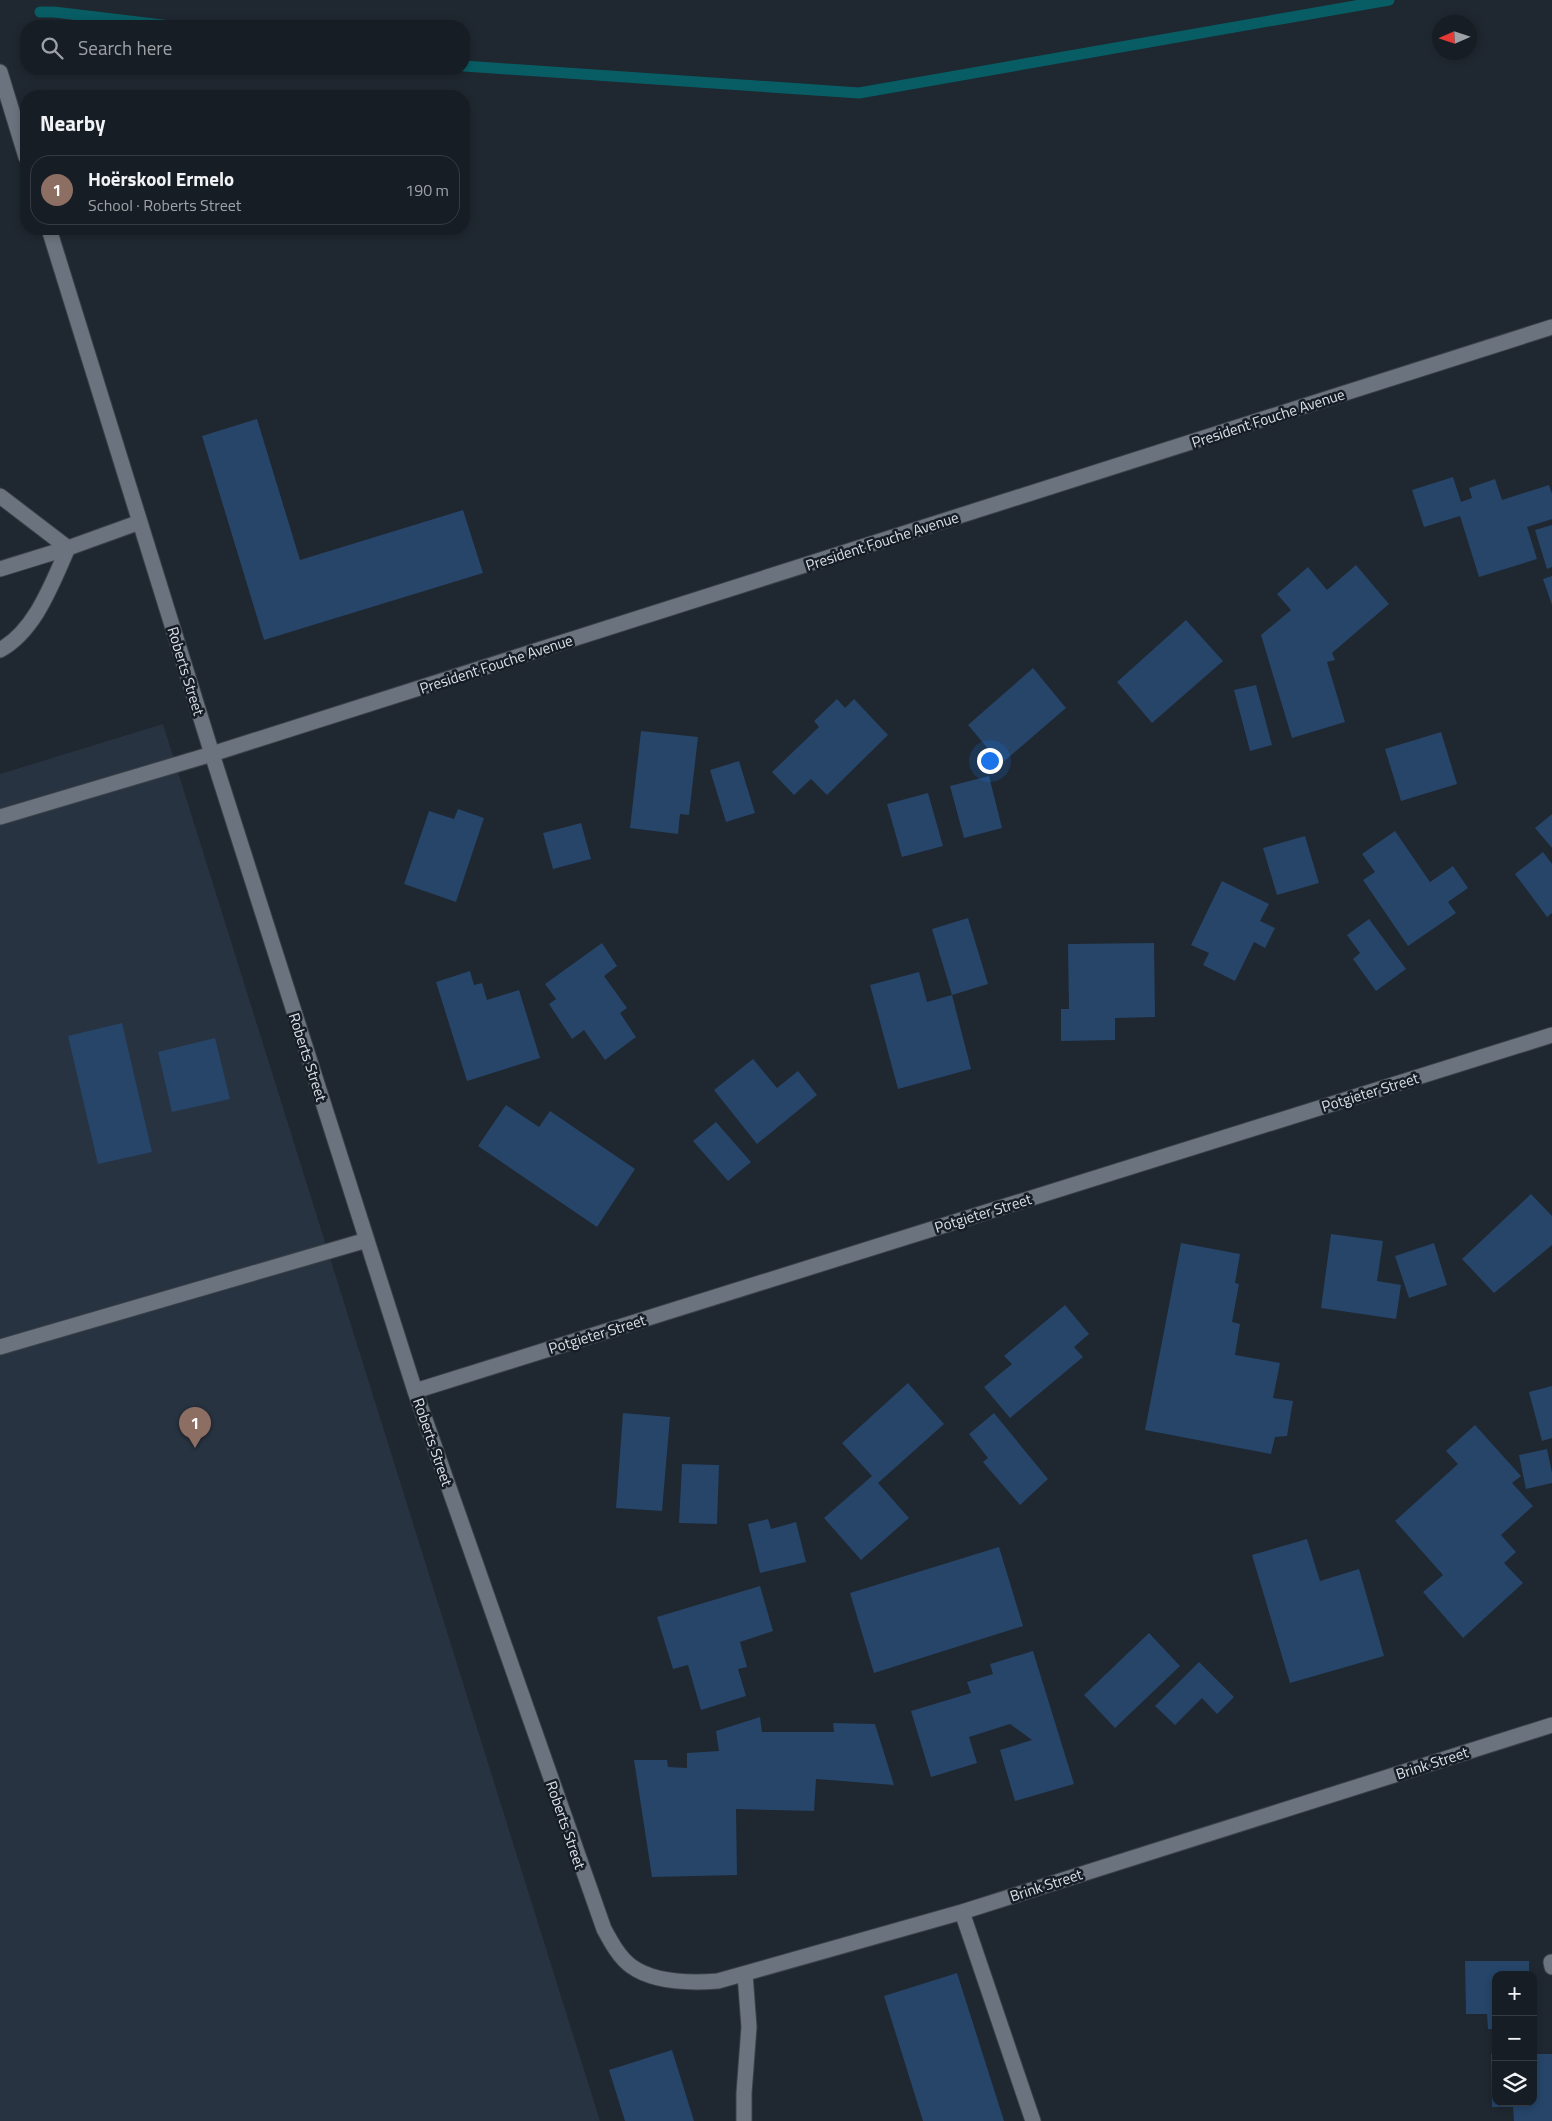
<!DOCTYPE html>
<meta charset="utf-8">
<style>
body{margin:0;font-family:"Titillium Web",sans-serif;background:#20262c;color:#f1f3f6}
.controls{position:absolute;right:15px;bottom:15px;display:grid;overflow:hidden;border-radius:10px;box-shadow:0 2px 8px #0003}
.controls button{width:45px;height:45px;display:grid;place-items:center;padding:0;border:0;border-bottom:1px solid #363b41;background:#171d24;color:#f1f3f6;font:25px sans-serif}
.compass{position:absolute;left:1432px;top:15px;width:45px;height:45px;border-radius:50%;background:#171d24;box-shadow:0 2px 8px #0003;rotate:267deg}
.you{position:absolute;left:989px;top:760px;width:18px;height:18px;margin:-12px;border:4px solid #fff;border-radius:50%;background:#1a73e8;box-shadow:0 0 0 8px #1a73e833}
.badge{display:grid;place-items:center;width:32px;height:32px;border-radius:50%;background:#0f766e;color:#fff;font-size:16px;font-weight:700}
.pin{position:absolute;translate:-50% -41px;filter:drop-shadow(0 1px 2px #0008)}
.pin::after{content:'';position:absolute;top:26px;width:18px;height:15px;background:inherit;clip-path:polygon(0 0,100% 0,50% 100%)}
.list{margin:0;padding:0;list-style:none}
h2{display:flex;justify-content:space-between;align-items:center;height:65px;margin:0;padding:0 20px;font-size:21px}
h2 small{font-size:16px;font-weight:400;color:#9ea2a6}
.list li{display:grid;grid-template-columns:32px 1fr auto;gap:15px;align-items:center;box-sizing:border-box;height:70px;margin:0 10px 10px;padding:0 10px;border:1px solid #363b41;border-radius:20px}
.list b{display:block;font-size:19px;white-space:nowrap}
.list p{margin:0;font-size:16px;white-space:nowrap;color:#9ea2a6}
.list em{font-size:16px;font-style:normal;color:#9ea2a6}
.icon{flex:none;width:28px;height:28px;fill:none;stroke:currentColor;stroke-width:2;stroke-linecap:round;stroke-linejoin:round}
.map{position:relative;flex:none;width:1552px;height:2121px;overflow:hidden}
.search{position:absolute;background:#171d24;box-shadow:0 2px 8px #0003;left:20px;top:20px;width:450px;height:55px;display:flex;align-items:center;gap:12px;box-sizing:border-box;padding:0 18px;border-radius:20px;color:#9ea2a6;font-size:19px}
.panel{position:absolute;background:#171d24;box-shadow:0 2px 8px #0003;left:20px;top:90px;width:450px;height:145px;border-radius:20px}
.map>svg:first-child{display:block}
</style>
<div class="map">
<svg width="1552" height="2121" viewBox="0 0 1552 2121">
<rect width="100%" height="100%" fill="#1f2730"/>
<path fill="#283341" d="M 163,724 L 600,2121 L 0,2121 L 0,774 Z"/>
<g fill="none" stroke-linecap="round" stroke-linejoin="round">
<path stroke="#085d64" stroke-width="11" d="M 40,12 L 54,12 L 171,26
M 464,66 L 859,93 L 1389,0"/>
</g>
<path fill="#264569" d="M 257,419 L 300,560 L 463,510 L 483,573 L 264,640 L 202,436 Z
M 1453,477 L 1461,502 L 1472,498 L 1469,488 L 1495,479 L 1502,500 L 1549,485 L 1552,494 L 1552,519 L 1527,527 L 1537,559 L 1479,577 L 1460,516 L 1424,527 L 1412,490 Z
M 1552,525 L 1552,567 L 1547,569 L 1535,530 Z
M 1356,565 L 1389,604 L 1332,653 L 1335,660 L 1327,662 L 1345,722 L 1292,738 L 1261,635 L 1291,610 L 1277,594 L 1308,567 L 1327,590 Z
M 1552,576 L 1552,605 L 1543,579 Z
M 1186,620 L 1223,661 L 1152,723 L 1117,682 Z
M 1033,668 L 1066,708 L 1001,764 L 968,725 Z
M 1256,685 L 1272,745 L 1250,751 L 1234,690 Z
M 837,699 L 845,708 L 854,699 L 888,735 L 827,795 L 811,779 L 794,795 L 772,772 L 819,727 L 814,721 Z
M 641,731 L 698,737 L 689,815 L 680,814 L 678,834 L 630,828 Z
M 1441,732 L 1457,784 L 1401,801 L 1385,749 Z
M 739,761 L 755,813 L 726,822 L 710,770 Z
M 989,776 L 1002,828 L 964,838 L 950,786 Z
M 928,793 L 943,846 L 902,857 L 887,804 Z
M 458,809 L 484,818 L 456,902 L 404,884 L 429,811 L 454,819 Z
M 1552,814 L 1552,848 L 1535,828 Z
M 581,823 L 591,859 L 553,869 L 543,833 Z
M 1395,831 L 1430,882 L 1453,866 L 1468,888 L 1448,902 L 1456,913 L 1408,946 L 1363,880 L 1375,872 L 1362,854 Z
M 1305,836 L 1319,883 L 1277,895 L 1263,848 Z
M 1543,852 L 1552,864 L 1552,913 L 1547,917 L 1515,874 Z
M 1222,881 L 1269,904 L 1260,921 L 1275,928 L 1265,948 L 1254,942 L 1235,981 L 1203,965 L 1209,953 L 1191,945 Z
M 968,918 L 988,984 L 952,995 L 932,929 Z
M 1369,919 L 1406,969 L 1376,991 L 1353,959 L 1360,953 L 1347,935 Z
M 602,943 L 617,966 L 604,976 L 627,1008 L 620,1013 L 636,1037 L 605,1060 L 584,1030 L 572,1039 L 549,1004 L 556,999 L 545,984 Z
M 1154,943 L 1155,1017 L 1115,1018 L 1115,1040 L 1061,1041 L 1061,1009 L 1069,1009 L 1068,944 Z
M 470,971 L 474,985 L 482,983 L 487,1000 L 519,990 L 540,1058 L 467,1081 L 436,982 Z
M 919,972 L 927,1002 L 952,995 L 971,1069 L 898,1089 L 870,985 Z
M 122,1023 L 152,1152 L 98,1164 L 68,1036 Z
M 215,1038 L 230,1099 L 172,1112 L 158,1052 Z
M 753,1059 L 777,1088 L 798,1071 L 817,1095 L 757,1144 L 714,1090 Z
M 506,1105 L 539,1127 L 550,1111 L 635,1169 L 597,1227 L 478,1146 Z
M 716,1122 L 751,1162 L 728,1181 L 693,1141 Z
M 1531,1194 L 1552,1216 L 1552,1245 L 1494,1293 L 1462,1259 Z
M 1331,1234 L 1383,1241 L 1377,1281 L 1401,1285 L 1396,1319 L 1321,1308 Z
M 1181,1243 L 1240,1254 L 1235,1283 L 1239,1284 L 1232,1322 L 1240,1324 L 1235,1355 L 1280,1363 L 1273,1398 L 1293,1401 L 1287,1436 L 1275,1437 L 1271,1454 L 1145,1430 Z
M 1434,1243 L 1447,1285 L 1409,1298 L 1395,1256 Z
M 1065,1305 L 1089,1334 L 1074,1347 L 1083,1357 L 1010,1418 L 984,1387 L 1012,1364 L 1004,1356 Z
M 908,1383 L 944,1424 L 878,1483 L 909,1518 L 861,1560 L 824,1518 L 872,1476 L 842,1443 Z
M 1552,1386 L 1552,1438 L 1542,1441 L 1529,1392 Z
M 623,1413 L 670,1417 L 662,1511 L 616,1508 Z
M 994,1413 L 1048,1479 L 1020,1505 L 983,1462 L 988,1458 L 969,1434 Z
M 1475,1425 L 1521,1476 L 1512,1483 L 1533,1506 L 1501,1535 L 1516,1552 L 1504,1563 L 1523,1583 L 1463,1638 L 1423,1592 L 1443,1575 L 1395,1521 L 1458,1464 L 1446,1451 Z
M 1547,1449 L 1552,1473 L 1552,1483 L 1526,1489 L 1519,1455 Z
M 682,1464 L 719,1465 L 717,1524 L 679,1523 Z
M 768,1519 L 771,1529 L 796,1522 L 806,1562 L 760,1573 L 748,1524 Z
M 1307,1539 L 1320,1581 L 1359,1569 L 1384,1656 L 1290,1683 L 1252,1555 Z
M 999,1547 L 1023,1626 L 874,1673 L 850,1593 Z
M 760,1586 L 773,1631 L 740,1642 L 747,1667 L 738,1669 L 746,1696 L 701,1710 L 688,1665 L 673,1669 L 657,1617 Z
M 1149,1633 L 1180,1666 L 1115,1728 L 1084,1695 Z
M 1033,1651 L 1074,1784 L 1015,1801 L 1000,1750 L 1032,1740 L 1010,1724 L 969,1737 L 977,1763 L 931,1777 L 911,1711 L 971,1693 L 967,1682 L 993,1674 L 990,1664 Z
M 1199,1662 L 1234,1697 L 1217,1714 L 1202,1698 L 1175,1725 L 1155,1706 Z
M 760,1717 L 762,1732 L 834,1732 L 833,1723 L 875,1724 L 894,1785 L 816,1779 L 814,1811 L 736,1809 L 737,1875 L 652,1877 L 634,1760 L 667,1760 L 668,1767 L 687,1768 L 687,1753 L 719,1751 L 716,1731 Z
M 1465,1961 L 1529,1961 L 1529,1975 L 1496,1975 L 1496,2029 L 1488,2029 L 1487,2014 L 1466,2014 Z
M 957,1973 L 1004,2121 L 923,2121 L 884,1996 Z
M 672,2050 L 694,2121 L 625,2121 L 609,2070 Z
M 1491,2054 L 1496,2054 L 1496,2102 L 1533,2102 L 1533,2054 L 1552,2054 L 1552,2121 L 1514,2121 L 1513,2107 L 1492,2107 Z"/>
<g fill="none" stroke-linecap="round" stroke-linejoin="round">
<defs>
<path id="minor" d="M 0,72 L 26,157
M 49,229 L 212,754 L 415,1391 L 604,1929 C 611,1942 619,1957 631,1966 C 654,1983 692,1983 718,1981 L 962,1912 L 1552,1725
M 0,496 L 68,548 C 52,583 36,630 0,650
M 0,569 L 68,548 L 140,522
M 0,817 L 212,754 L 1552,327
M 0,1347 L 367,1240
M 415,1391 L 1552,1035
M 962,1912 L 1033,2121
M 1551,1962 L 1552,1967
M 744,2121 L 744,2093 L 749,2027 L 745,1974"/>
</defs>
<use href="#minor" stroke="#3b4149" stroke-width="17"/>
<use href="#minor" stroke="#6b747e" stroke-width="15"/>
</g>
<g text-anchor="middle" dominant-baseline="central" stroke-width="5" stroke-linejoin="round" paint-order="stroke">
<g font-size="15" fill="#dbe0e6" stroke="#161d26">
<text transform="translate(1268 418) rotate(-18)">President Fouche Avenue</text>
<text transform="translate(882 541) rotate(-18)">President Fouche Avenue</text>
<text transform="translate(496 664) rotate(-18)">President Fouche Avenue</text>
<text transform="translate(186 671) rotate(73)">Roberts Street</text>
<text transform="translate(308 1057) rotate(72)">Roberts Street</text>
<text transform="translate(1370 1092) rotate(-17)">Potgieter Street</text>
<text transform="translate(983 1213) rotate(-17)">Potgieter Street</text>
<text transform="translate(597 1334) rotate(-17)">Potgieter Street</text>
<text transform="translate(433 1442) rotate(71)">Roberts Street</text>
<text transform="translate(1432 1763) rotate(-18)">Brink Street</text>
<text transform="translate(566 1825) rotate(71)">Roberts Street</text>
<text transform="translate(1046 1885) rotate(-18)">Brink Street</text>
</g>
</g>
</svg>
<div class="controls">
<button>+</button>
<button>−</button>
<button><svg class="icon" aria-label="layers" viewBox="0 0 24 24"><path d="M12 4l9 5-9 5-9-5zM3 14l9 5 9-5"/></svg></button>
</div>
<svg class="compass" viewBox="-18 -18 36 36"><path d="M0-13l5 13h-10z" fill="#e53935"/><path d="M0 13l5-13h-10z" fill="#9ea2a6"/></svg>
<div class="you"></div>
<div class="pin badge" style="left:195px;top:1448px;background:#8d6e63">1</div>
<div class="search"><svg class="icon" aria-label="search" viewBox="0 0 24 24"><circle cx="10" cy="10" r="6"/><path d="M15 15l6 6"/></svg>Search here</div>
<section class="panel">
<h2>Nearby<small></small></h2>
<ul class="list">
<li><span class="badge" style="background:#8d6e63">1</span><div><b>Hoërskool Ermelo</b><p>School · Roberts Street</p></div><em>190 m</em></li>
</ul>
</section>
</div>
